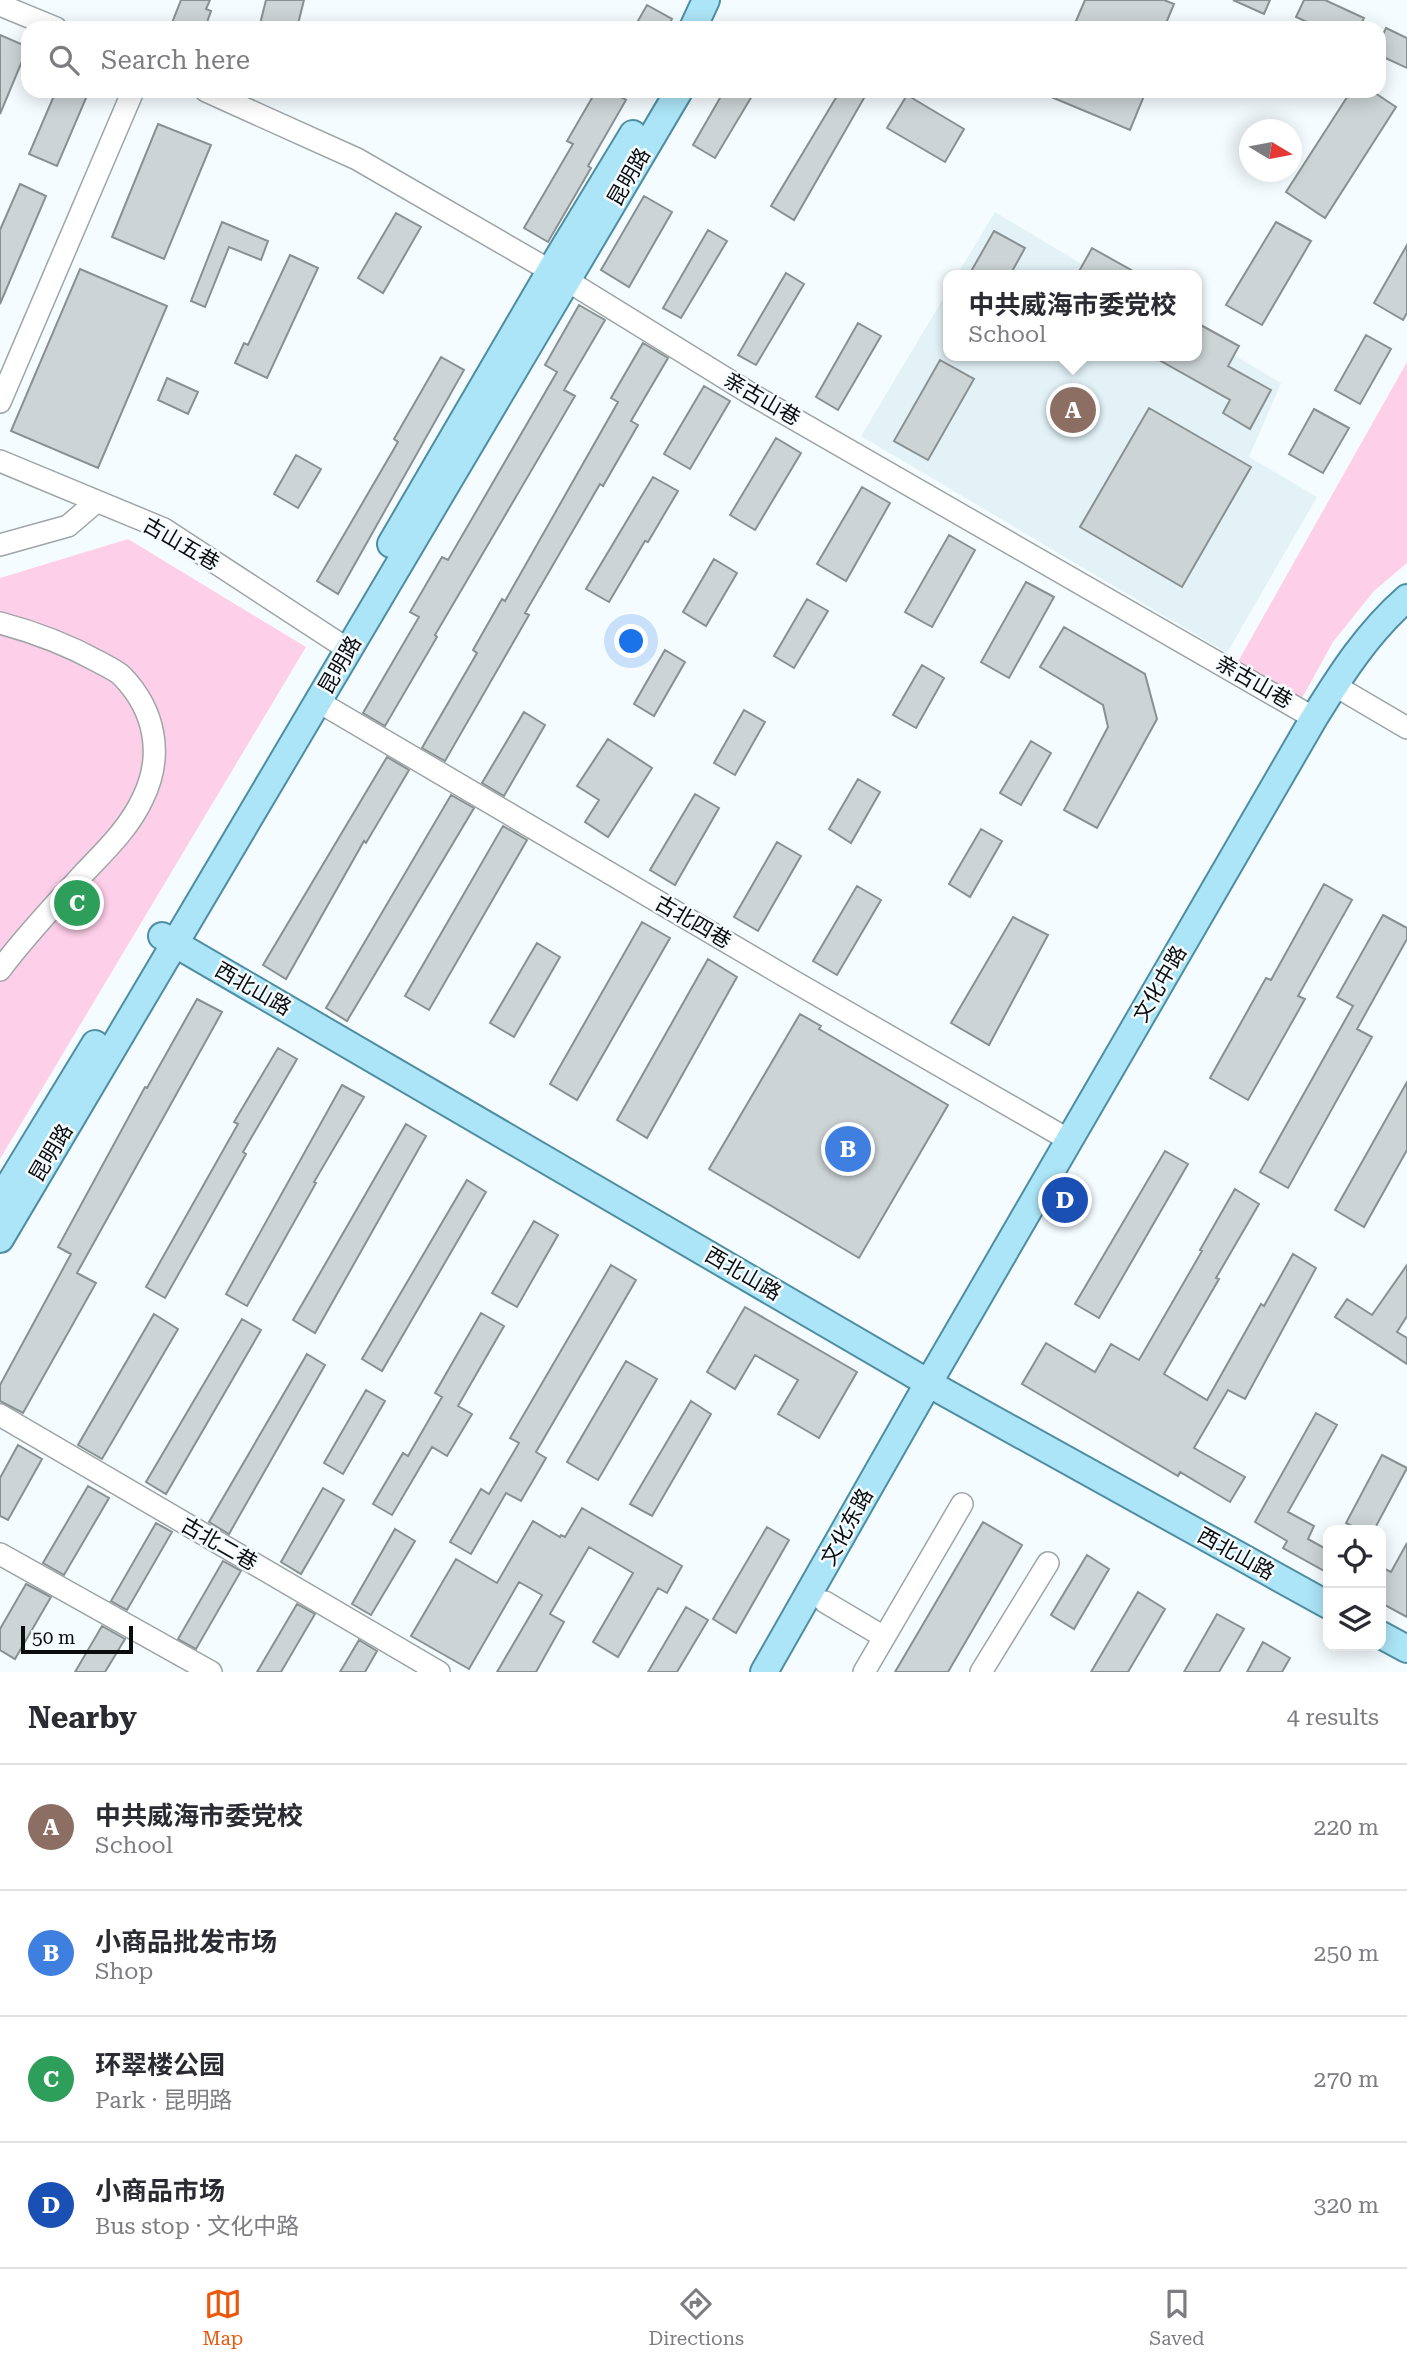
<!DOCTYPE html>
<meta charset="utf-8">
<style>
body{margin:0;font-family:"Roboto Serif","Noto Sans SC",serif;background:#f7f7f7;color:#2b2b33}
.controls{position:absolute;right:21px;bottom:21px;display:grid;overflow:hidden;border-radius:14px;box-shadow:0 4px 18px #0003}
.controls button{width:63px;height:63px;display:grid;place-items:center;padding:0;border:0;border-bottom:2px solid #e1e1e2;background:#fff;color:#2b2b33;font:35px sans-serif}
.compass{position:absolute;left:1239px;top:119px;width:63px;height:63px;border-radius:50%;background:#fff;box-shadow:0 4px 18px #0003;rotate:100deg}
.scale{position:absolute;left:21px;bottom:18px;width:112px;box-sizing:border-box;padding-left:7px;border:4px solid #0a0c0d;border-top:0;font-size:19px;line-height:24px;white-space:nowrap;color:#0a0c0d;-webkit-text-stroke:5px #f5fcff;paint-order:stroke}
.you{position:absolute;left:632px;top:642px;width:24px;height:24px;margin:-18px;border:5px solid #fff;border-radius:50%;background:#1a73e8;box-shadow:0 0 0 10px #1a73e833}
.badge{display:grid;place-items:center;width:46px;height:46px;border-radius:50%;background:#ea580c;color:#fff;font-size:23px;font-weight:700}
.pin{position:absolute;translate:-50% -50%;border:4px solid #fff;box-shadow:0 2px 7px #0006}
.popup{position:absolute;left:943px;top:270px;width:259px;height:91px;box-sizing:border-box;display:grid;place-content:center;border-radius:14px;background:#fff;filter:drop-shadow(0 2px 5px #0005);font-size:23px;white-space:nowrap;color:#7c7c81}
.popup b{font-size:26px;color:#2b2b33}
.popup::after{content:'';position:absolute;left:50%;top:100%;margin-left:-14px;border:14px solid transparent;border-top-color:#fff}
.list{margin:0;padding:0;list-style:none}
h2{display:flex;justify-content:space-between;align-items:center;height:91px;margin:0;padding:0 28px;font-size:30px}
h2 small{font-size:23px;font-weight:400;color:#7c7c81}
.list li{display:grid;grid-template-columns:46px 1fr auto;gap:21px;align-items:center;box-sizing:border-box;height:126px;padding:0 28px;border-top:2px solid #e1e1e2}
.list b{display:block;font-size:26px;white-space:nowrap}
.list p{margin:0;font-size:23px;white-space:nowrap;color:#7c7c81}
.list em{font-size:23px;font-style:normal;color:#7c7c81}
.icon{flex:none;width:38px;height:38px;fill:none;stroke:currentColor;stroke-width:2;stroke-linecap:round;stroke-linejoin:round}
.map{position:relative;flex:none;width:1407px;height:1672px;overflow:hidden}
.search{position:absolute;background:#fff;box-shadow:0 4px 18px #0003;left:21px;right:21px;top:21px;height:77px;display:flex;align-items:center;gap:18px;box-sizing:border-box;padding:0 24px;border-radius:21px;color:#7c7c81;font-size:26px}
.sheet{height:595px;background:#fff}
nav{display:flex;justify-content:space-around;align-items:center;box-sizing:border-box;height:98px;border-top:2px solid #e1e1e2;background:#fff;font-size:19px;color:#7c7c81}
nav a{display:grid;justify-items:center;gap:4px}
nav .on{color:#ea580c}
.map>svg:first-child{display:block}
</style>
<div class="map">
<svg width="1407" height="1672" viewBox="0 0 1407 1672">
<rect width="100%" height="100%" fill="#f5fcff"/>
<path fill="#e2f2f7" d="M 995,212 L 1100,275 L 957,275 Z
M 949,289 L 949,356 L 1197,356 L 1197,333 L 1281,383 L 1249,457 L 1317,497 L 1227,653 L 861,436 Z"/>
<path fill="#fecfe9" d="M 1407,362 L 1407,563 L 1374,591 L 1333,642 L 1301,700 L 1236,665 Z
M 128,539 L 306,647 L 0,1159 L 0,578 Z"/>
<path fill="#cdd4d6" stroke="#899092" stroke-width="2" d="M 181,0 L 210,0 L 206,9 L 211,11 L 205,28 L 170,28 Z
M 266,0 L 304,0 L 297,28 L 259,28 Z
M 1085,0 L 1164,0 L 1174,4 L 1164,28 L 1073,28 Z
M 1233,0 L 1270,0 L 1264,14 Z
M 1304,0 L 1325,0 L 1364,18 L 1359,28 L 1320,28 L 1296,17 Z
M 647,5 L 672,19 L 667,28 L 634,28 Z
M 1386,28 L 1407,38 L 1407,68 L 1379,55 L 1379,43 Z
M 0,35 L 28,47 L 0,114 Z
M 56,91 L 89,91 L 57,166 L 29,154 Z
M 596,91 L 610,91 L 626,100 L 588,166 L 591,168 L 548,242 L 524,228 L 573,144 L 567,141 Z
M 724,91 L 755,91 L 715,158 L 693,145 Z
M 840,91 L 868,91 L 794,220 L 771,206 Z
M 1037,91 L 1146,91 L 1130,130 Z
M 1351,91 L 1372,91 L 1396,107 L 1325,218 L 1286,192 Z
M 907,95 L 964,129 L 945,162 L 887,128 Z
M 158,124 L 211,145 L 164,259 L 112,237 Z
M 20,184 L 46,196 L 0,304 L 0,230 Z
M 644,196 L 672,212 L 629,287 L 601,270 Z
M 396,213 L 421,227 L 383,293 L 358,278 Z
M 222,222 L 268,241 L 261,260 L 229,247 L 205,307 L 191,301 Z
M 1276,222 L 1311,241 L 1262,325 L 1226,305 Z
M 708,230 L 727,241 L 681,318 L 663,308 Z
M 994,231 L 1025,248 L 1010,275 L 969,275 Z
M 1407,245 L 1407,313 L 1403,320 L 1374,303 Z
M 1092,248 L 1140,275 L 1077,275 Z
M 290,255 L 318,268 L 267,378 L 235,363 L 244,343 L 248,345 Z
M 80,269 L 167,306 L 98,468 L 11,431 Z
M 786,273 L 804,284 L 756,365 L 738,355 Z
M 579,305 L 605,320 L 564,390 L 575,396 L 435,635 L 437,637 L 385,726 L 363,713 L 419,617 L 410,612 L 442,557 L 448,560 L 557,372 L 545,365 Z
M 858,323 L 881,336 L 838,410 L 816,397 Z
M 1197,323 L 1239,346 L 1228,366 L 1271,390 L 1250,429 L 1223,413 L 1230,400 L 1152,356 L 1197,356 Z
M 1366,335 L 1391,349 L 1360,404 L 1335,390 Z
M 643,343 L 668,358 L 631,421 L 638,425 L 603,486 L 600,484 L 525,613 L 529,615 L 445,761 L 422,748 L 477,653 L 473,650 L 502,599 L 505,601 L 618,402 L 611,398 Z
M 441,357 L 464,370 L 338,594 L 317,581 L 398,442 L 394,439 Z
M 940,360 L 974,379 L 928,460 L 894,441 Z
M 167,378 L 198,392 L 188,414 L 158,400 Z
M 704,386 L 730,401 L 690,469 L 664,454 Z
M 1149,408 L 1251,467 L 1182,587 L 1080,527 Z
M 1314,409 L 1349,428 L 1323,473 L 1289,454 Z
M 776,438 L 801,453 L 755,530 L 730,515 Z
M 296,455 L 321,469 L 298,508 L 274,494 Z
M 653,477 L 678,491 L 648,542 L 645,541 L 609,602 L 586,589 Z
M 862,487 L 890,503 L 846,581 L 817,564 Z
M 949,535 L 975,550 L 932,627 L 905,612 Z
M 714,559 L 737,573 L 706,626 L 683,612 Z
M 1026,582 L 1054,597 L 1009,678 L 981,662 Z
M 807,599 L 828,611 L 794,668 L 774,656 Z
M 1064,627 L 1145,674 L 1157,719 L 1097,828 L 1064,810 L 1108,727 L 1103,705 L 1040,667 Z
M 665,650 L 685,662 L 654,716 L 634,704 Z
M 922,665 L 944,678 L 916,728 L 893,715 Z
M 744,710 L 765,722 L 735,775 L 714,763 Z
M 524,712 L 545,725 L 504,796 L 482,783 Z
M 608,739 L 652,768 L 608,837 L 585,822 L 599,800 L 577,786 Z
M 1031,741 L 1051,753 L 1021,805 L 1000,793 Z
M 387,757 L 409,770 L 366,843 L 364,841 L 286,979 L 263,965 Z
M 858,779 L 880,792 L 851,843 L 829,829 Z
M 695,794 L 719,808 L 675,885 L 650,870 Z
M 451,795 L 474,808 L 347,1021 L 326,1008 Z
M 503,826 L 527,840 L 429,1010 L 405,996 Z
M 981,829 L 1002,841 L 970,897 L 949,884 Z
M 777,842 L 801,856 L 758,931 L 734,917 Z
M 1324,884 L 1352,900 L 1298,996 L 1305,999 L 1248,1100 L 1210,1078 L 1266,978 L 1271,980 Z
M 857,886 L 881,900 L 837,975 L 813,961 Z
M 1383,915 L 1407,928 L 1407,939 L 1357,1029 L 1372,1037 L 1288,1188 L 1260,1172 L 1353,1006 L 1337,997 Z
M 1013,917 L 1048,935 L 989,1045 L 951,1023 Z
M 642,922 L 670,938 L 577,1100 L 550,1084 Z
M 537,943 L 560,957 L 514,1037 L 490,1023 Z
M 708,959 L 737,977 L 647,1138 L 617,1120 Z
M 197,999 L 222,1012 L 77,1273 L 96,1283 L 23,1413 L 0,1401 L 0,1385 L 71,1254 L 58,1247 L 145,1087 L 147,1088 Z
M 800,1014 L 821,1026 L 819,1029 L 948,1105 L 859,1258 L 709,1169 Z
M 278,1048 L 297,1059 L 243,1152 L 246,1154 L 165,1298 L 146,1287 L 238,1124 L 234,1122 Z
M 1407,1082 L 1407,1150 L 1364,1227 L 1335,1210 Z
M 342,1085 L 364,1097 L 314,1182 L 316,1183 L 247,1306 L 226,1294 Z
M 406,1124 L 426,1136 L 315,1333 L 293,1320 Z
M 1165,1151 L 1188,1164 L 1099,1318 L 1075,1304 Z
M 467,1180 L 486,1192 L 382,1371 L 362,1359 Z
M 1235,1189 L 1259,1204 L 1216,1278 L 1219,1279 L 1164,1374 L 1207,1400 L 1261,1304 L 1264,1306 L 1293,1254 L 1316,1268 L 1245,1399 L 1228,1390 L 1194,1448 L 1245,1477 L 1230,1502 L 1180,1472 L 1178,1476 L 1022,1384 L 1046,1343 L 1095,1372 L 1111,1344 L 1139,1360 L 1202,1251 L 1200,1250 Z
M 534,1221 L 558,1235 L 517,1307 L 492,1293 Z
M 611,1265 L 636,1280 L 536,1452 L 546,1458 L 521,1501 L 506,1493 L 471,1554 L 450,1542 L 481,1489 L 489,1494 L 519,1443 L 510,1438 Z
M 1407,1265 L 1407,1316 L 1397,1332 L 1407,1338 L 1407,1364 L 1335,1317 L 1347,1299 L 1372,1315 Z
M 745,1307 L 857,1372 L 819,1438 L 778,1414 L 798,1380 L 755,1355 L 735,1389 L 707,1372 Z
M 481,1313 L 504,1326 L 458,1406 L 472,1414 L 447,1456 L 432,1447 L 392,1515 L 373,1504 L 403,1453 L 408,1456 L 442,1397 L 435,1393 Z
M 154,1314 L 178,1329 L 102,1459 L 78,1445 Z
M 242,1319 L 261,1330 L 166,1494 L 146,1482 Z
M 307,1354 L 325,1365 L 229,1534 L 209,1522 Z
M 626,1361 L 657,1379 L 598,1480 L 567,1462 Z
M 366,1390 L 385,1401 L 343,1474 L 324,1463 Z
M 691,1401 L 711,1414 L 652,1516 L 630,1504 Z
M 1316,1413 L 1337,1425 L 1288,1512 L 1314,1526 L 1308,1539 L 1328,1550 L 1328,1573 L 1283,1548 L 1287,1541 L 1255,1522 Z
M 18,1445 L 42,1459 L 8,1520 L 0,1516 L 0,1478 Z
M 1382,1455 L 1407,1468 L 1374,1530 L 1360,1530 L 1346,1523 Z
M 88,1486 L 109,1498 L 64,1575 L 43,1563 Z
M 323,1488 L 344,1500 L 301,1574 L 281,1562 Z
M 582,1508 L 682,1566 L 667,1593 L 658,1588 L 618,1657 L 593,1642 L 633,1573 L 589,1547 L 550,1614 L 564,1622 L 536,1672 L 497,1672 L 542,1595 L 519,1582 L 469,1669 L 411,1636 L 456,1559 L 497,1583 L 533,1521 L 560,1537 L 561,1535 L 565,1537 Z
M 983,1522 L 1022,1545 L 948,1672 L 895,1672 Z
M 156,1523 L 172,1532 L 127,1610 L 111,1601 Z
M 767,1527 L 789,1540 L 736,1633 L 713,1619 Z
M 395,1529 L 415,1541 L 371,1615 L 352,1604 Z
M 1407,1543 L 1407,1617 L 1381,1603 L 1381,1567 L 1391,1572 Z
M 1087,1555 L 1109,1569 L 1074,1629 L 1051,1615 Z
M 223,1561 L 241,1571 L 196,1649 L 178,1639 Z
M 26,1584 L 51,1597 L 15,1659 L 0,1650 L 0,1629 Z
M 1138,1592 L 1165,1609 L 1128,1672 L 1091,1672 Z
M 297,1604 L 315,1614 L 281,1672 L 257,1672 Z
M 686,1607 L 708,1620 L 677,1672 L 648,1672 Z
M 1217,1614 L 1244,1629 L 1219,1672 L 1184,1672 Z
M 102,1626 L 125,1639 L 105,1672 L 75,1672 Z
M 359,1640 L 377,1651 L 365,1672 L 340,1672 Z
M 1263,1642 L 1290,1658 L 1282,1672 L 1247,1672 Z"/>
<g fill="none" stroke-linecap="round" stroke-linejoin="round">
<defs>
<path id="minor" d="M 0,5 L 56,28
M 206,91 L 357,159 L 568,281 L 751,394 L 1314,718
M 0,402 L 133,91
M 0,461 L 164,529 L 349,650
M 0,545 L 68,526 L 96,502
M 0,623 C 34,632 68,645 99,662 C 106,666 116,670 122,676 C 155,710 164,755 143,798 C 130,827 105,851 84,873 C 55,905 25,936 0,970
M 1334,685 L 1407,728
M 319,702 L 788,978 L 1069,1140
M 0,1415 L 439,1672
M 0,1554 L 211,1672
M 825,1602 L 884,1637
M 864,1672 L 962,1504
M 981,1672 L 1048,1563"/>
<path id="major" d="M 693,28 L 706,0
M 391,544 L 559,256 L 633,134
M 162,936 L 944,1392 L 1328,1605
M 0,1200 L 95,1044
M 0,1239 L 679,91
M 1381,1635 L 1407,1649
M 764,1672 L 929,1382 L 1314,718 C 1341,674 1368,632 1407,598"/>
</defs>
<use href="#minor" stroke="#9ea5a7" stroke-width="24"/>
<use href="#major" stroke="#4f8ea2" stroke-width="30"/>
<use href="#minor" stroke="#fff" stroke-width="21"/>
<use href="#major" stroke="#ace5f7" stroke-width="26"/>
</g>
<g text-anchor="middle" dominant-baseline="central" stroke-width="5" stroke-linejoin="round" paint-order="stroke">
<g font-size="21" fill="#0a0c0d" stroke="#f5fcff">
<text transform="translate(629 177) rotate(-60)">昆明路</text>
<text transform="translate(762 399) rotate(30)">亲古山巷</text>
<text transform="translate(181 544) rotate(30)">古山五巷</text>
<text transform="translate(340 665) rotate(-60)">昆明路</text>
<text transform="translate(1254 682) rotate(30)">亲古山巷</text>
<text transform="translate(693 922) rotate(30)">古北四巷</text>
<text transform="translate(1160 984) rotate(-60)">文化中路</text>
<text transform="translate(253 989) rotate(30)">西北山路</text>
<text transform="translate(51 1153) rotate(-59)">昆明路</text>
<text transform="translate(743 1274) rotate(30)">西北山路</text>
<text transform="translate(847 1527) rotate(-61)">文化东路</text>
<text transform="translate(219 1544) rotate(30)">古北二巷</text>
<text transform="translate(1236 1554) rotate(29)">西北山路</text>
</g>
</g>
</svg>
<div class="controls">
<button><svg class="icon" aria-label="locate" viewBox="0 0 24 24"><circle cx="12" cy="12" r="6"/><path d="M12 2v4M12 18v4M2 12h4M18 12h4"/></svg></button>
<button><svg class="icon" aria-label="layers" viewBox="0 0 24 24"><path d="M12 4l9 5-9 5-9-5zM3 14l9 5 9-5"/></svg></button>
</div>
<svg class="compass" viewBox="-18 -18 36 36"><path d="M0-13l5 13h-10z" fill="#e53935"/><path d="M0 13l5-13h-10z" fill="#7c7c81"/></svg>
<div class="scale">50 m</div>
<div class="you"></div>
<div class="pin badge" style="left:1073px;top:410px;background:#8d6e63">A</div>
<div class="popup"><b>中共威海市委党校</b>School</div>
<div class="pin badge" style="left:848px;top:1149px;background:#3f7fe0">B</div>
<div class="pin badge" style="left:77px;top:903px;background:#2e9e5b">C</div>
<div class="pin badge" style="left:1065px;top:1200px;background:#1a4fb4">D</div>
<div class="search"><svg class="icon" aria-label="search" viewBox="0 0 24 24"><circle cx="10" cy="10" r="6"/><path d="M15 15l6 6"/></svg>Search here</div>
</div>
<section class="sheet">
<h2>Nearby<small>4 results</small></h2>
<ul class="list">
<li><span class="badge" style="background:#8d6e63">A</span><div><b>中共威海市委党校</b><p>School</p></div><em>220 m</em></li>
<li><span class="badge" style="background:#3f7fe0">B</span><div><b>小商品批发市场</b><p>Shop</p></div><em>250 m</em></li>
<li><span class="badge" style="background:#2e9e5b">C</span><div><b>环翠楼公园</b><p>Park · 昆明路</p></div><em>270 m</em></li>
<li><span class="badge" style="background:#1a4fb4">D</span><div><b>小商品市场</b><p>Bus stop · 文化中路</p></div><em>320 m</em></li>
</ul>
</section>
<nav>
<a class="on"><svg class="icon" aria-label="map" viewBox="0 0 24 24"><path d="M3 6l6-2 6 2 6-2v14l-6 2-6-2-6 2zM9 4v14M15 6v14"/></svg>Map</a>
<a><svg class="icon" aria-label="directions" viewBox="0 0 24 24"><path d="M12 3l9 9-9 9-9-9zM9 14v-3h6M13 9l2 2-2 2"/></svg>Directions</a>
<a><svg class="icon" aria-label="saved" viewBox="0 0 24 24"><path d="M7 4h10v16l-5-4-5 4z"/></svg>Saved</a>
</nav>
